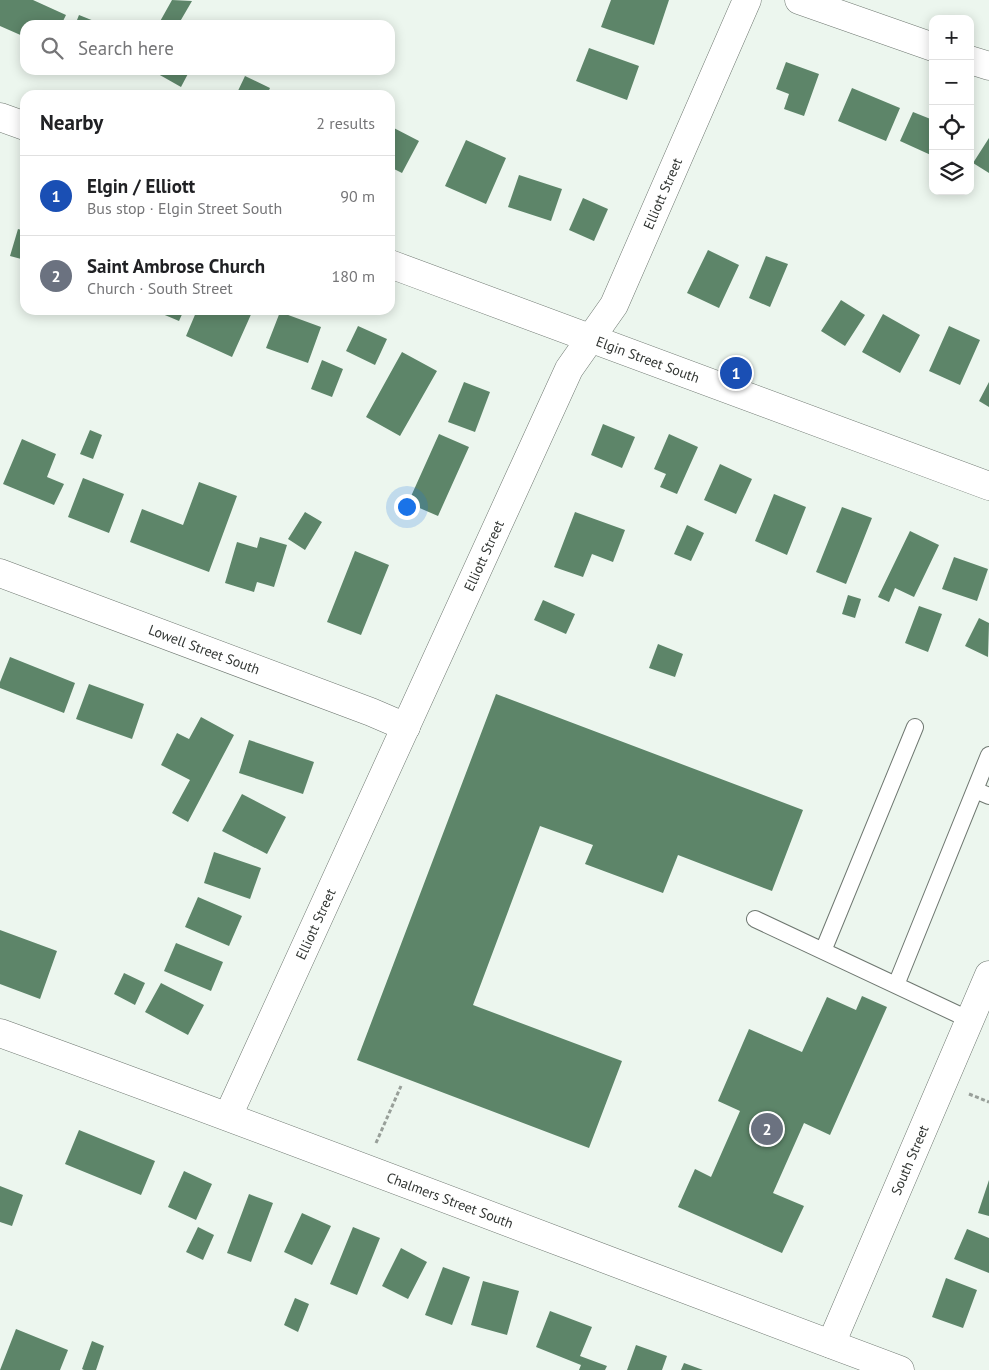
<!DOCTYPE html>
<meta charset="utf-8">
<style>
body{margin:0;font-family:"PT Sans",sans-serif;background:#f2f2f2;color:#202124}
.controls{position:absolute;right:15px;top:15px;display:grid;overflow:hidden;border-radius:10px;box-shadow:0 2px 12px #0003}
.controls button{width:45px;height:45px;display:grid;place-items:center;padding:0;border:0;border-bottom:1px solid #e0e0e0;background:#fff;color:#202124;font:25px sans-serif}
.you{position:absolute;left:406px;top:506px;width:18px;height:18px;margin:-12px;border:4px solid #fff;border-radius:50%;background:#1a73e8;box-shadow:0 0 0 8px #1a73e833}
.badge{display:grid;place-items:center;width:32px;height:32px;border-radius:50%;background:#1a73e8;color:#fff;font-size:16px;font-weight:700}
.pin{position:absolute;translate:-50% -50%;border:2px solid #fff;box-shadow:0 1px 5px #0006}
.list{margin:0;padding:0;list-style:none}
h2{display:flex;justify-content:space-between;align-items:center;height:65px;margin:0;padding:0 20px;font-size:21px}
h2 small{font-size:16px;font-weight:400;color:#757577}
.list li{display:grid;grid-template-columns:32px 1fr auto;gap:15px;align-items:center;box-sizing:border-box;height:80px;padding:0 20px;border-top:1px solid #e0e0e0}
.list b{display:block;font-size:19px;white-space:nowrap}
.list p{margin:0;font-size:16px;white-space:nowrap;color:#757577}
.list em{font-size:16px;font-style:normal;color:#757577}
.icon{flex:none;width:28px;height:28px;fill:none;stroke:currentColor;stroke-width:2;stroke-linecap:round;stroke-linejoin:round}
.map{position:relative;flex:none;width:989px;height:1370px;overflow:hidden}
.search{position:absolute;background:#fff;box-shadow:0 2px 12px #0003;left:20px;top:20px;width:375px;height:55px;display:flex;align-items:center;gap:12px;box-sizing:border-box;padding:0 18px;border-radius:15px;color:#757577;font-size:19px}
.panel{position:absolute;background:#fff;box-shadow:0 2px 12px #0003;left:20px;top:90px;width:375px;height:225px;border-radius:15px}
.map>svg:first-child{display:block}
</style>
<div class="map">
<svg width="989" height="1370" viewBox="0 0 989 1370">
<rect width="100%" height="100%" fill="#ecf6ee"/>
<path fill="#5d8569" d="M 0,0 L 33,0 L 66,15 L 61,25 L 25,25 L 25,37 L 0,26 Z
M 172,0 L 192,1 L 178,25 L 158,25 Z
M 611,0 L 669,0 L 654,45 L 601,27 Z
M 79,15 L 104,25 L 75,25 Z
M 589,48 L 639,66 L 627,100 L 576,81 Z
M 786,62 L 819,74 L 804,116 L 784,109 L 789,94 L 776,89 Z
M 151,70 L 190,70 L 181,87 Z
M 245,76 L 270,88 L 267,95 L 236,95 Z
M 852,88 L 900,108 L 886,141 L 838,121 Z
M 913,112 L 933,120 L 933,156 L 900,141 Z
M 390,126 L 419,141 L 402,173 L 390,167 Z
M 989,138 L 989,173 L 973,163 Z
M 466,140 L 506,158 L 486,204 L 445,186 Z
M 519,175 L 562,189 L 551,221 L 508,207 Z
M 583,198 L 608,209 L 594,241 L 569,230 Z
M 18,229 L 25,231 L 25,260 L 10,256 Z
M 708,250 L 739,265 L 719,308 L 687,293 Z
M 766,256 L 788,264 L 770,307 L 749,298 Z
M 841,300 L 865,315 L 845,346 L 821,331 Z
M 153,310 L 184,310 L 179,321 Z
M 197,310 L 253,310 L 232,357 L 186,336 Z
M 280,312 L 321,327 L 308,363 L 266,348 Z
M 883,314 L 920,335 L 900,373 L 862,352 Z
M 358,326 L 387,339 L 375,365 L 346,351 Z
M 949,326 L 980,340 L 960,385 L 929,371 Z
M 402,352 L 437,371 L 400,436 L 366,417 Z
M 322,360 L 343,369 L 332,397 L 311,389 Z
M 464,382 L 490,392 L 475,432 L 448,422 Z
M 989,382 L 989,407 L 979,401 Z
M 603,424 L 635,437 L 622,468 L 591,455 Z
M 90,430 L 102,435 L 93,459 L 80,454 Z
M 439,434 L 469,447 L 438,516 L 408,503 Z
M 669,434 L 698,447 L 677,494 L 660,487 L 666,474 L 654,469 Z
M 22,439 L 56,454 L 47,477 L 64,484 L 54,505 L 3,484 Z
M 720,464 L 752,479 L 736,514 L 704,500 Z
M 83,478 L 124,494 L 109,533 L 68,517 Z
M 199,482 L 237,496 L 209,572 L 130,542 L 142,509 L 183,525 Z
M 774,494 L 806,507 L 787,555 L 755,541 Z
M 842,507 L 872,518 L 846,584 L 816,572 Z
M 305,512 L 322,522 L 305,550 L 288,539 Z
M 575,512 L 625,530 L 613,562 L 592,554 L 583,577 L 554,567 Z
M 687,525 L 704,533 L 691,561 L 674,554 Z
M 910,531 L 939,545 L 914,597 L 895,588 L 889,602 L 878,597 Z
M 260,537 L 287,545 L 274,587 L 257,582 L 254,592 L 225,583 L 237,542 L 257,548 Z
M 355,551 L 389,565 L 361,635 L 327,622 Z
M 954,557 L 988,569 L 977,601 L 942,589 Z
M 848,595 L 861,599 L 855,618 L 842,614 Z
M 543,600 L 575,614 L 566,634 L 534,620 Z
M 919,606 L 942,614 L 928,652 L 905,643 Z
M 979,618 L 989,623 L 988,657 L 965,646 Z
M 658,644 L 683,654 L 675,677 L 649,668 Z
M 10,657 L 75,683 L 64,713 L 0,688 L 0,682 Z
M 89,684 L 144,704 L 132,739 L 76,719 Z
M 496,694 L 803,810 L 772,891 L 678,855 L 663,893 L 585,864 L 593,845 L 540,826 L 473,1005 L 622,1061 L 589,1148 L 357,1060 Z
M 201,717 L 234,735 L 188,822 L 172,813 L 190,780 L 161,765 L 177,733 L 189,739 Z
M 249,740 L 314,762 L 303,794 L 239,773 Z
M 242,794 L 286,817 L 267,854 L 222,831 Z
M 214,852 L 261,868 L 250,899 L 204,883 Z
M 198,897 L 242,916 L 229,946 L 185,927 Z
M 0,930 L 57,951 L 40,999 L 0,984 Z
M 176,943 L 223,962 L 211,991 L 164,971 Z
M 124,973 L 145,983 L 135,1005 L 114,994 Z
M 161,983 L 204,1005 L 188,1035 L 145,1012 Z
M 862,996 L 887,1007 L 830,1135 L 804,1123 L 773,1193 L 804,1206 L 782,1253 L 678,1207 L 695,1169 L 711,1177 L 740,1111 L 718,1101 L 749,1029 L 802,1052 L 827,997 L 856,1010 Z
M 79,1130 L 155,1161 L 141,1195 L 65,1164 Z
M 184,1171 L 212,1184 L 196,1220 L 168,1207 Z
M 989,1180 L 989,1216 L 978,1213 Z
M 0,1186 L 23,1195 L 12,1226 L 0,1222 Z
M 249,1194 L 273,1203 L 251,1262 L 227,1253 Z
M 302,1213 L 331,1226 L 312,1265 L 284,1252 Z
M 198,1227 L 214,1235 L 203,1260 L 186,1252 Z
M 353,1227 L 380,1238 L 357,1295 L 330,1284 Z
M 967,1229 L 989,1238 L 989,1273 L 954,1259 Z
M 401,1248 L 427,1262 L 408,1299 L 382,1286 Z
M 443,1267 L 470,1277 L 452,1325 L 425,1315 Z
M 946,1278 L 977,1290 L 963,1328 L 932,1317 Z
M 483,1281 L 519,1291 L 507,1335 L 471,1325 Z
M 295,1298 L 309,1304 L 298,1332 L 284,1325 Z
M 550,1311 L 592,1327 L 580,1356 L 607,1366 L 605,1370 L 579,1370 L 581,1365 L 536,1347 Z
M 16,1329 L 68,1350 L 60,1370 L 0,1370 Z
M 92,1341 L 104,1346 L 96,1370 L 84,1370 L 82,1369 Z
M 636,1345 L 667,1356 L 662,1370 L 627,1370 Z
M 684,1363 L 703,1370 L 681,1370 Z"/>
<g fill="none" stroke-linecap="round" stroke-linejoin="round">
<defs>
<path id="service" d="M 975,790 L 989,796
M 755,919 L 970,1020
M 823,951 L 915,727
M 896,985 L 989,755"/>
<g id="minor">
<path d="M 799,0 L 933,47"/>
<path d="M 970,60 L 989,66"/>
<path id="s1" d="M 0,573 L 371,712 L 406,727"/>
<path id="s2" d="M 0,1033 C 301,1142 600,1258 900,1370"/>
<path id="s3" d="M 228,1116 L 569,369 L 614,305 L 747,0"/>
<path id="s4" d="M 831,1344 L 989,975"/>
</g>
<g id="tertiary">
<path d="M 0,117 L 25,126"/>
<path id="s5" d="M 390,264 L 989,486"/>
</g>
</defs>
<use href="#service" stroke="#6e7770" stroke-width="18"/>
<use href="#minor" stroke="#6e7770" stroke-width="29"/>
<use href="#tertiary" stroke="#6e7770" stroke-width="29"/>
<path stroke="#989f99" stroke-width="3" stroke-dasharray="4 2.5" stroke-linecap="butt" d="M 969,1094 L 989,1102
M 376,1143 L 401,1086"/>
<use href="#service" stroke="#fff" stroke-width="16"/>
<use href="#minor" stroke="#fff" stroke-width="28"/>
<use href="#tertiary" stroke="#fff" stroke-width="28"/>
</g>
<g text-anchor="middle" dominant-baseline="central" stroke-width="5" stroke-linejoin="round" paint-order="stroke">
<g font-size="14" fill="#323633" stroke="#fff">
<text stroke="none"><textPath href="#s3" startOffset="1021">Elliott Street</textPath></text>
<text stroke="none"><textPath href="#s5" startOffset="275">Elgin Street South</textPath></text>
<text stroke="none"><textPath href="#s3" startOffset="616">Elliott Street</textPath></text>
<text stroke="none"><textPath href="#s1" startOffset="218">Lowell Street South</textPath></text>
<text stroke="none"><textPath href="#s3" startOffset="211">Elliott Street</textPath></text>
<text stroke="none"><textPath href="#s4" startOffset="200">South Street</textPath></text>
<text stroke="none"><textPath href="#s2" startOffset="480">Chalmers Street South</textPath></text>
</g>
</g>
</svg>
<div class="controls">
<button>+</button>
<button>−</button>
<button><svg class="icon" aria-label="locate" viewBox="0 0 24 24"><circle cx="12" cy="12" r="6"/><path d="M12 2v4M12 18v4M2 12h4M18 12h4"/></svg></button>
<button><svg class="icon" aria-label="layers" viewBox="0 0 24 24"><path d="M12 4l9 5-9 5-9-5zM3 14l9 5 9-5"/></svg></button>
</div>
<div class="you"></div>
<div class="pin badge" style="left:736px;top:373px;background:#1a4fb4">1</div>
<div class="pin badge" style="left:767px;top:1129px;background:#6b7280">2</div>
<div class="search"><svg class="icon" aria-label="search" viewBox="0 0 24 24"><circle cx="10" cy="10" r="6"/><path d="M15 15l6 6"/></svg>Search here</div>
<section class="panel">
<h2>Nearby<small>2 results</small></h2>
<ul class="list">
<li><span class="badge" style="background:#1a4fb4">1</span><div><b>Elgin / Elliott</b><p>Bus stop · Elgin Street South</p></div><em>90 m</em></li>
<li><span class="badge" style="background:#6b7280">2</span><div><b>Saint Ambrose Church</b><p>Church · South Street</p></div><em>180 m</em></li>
</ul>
</section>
</div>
